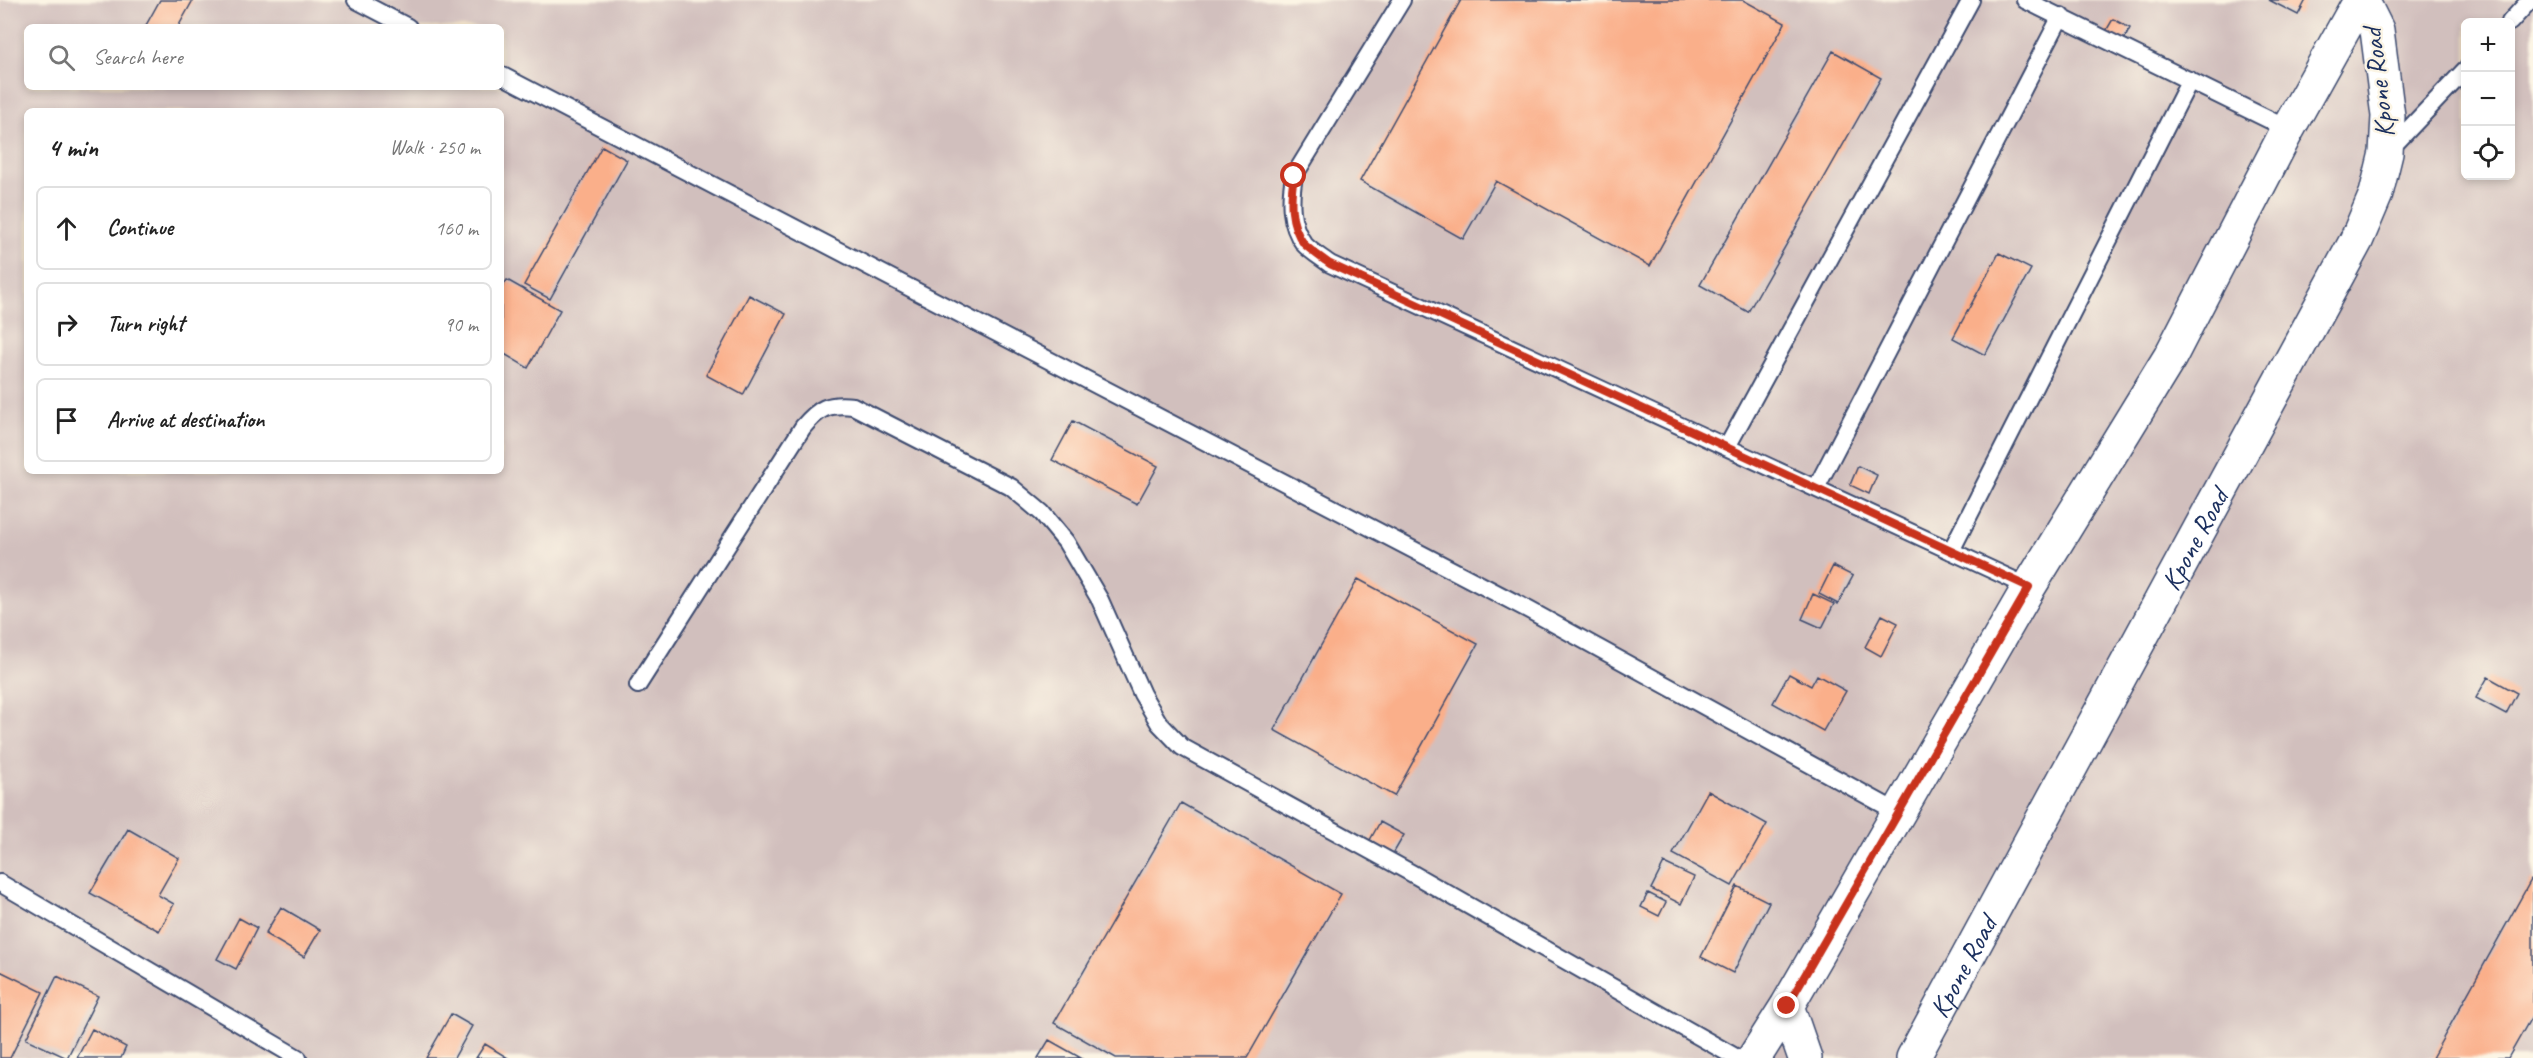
<!DOCTYPE html>
<meta charset="utf-8">
<style>
body{margin:0;font-family:Caveat,sans-serif;background:#f6f6f6;color:#222}
.controls{position:absolute;right:18px;top:18px;display:grid;overflow:hidden;border-radius:9px;box-shadow:0 3px 9px #0003}
.controls button{width:54px;height:54px;display:grid;place-items:center;padding:0;border:0;border-bottom:2px solid #e0e0e0;background:#fff;color:#222;font:30px sans-serif}
.stop{position:absolute;width:18px;height:18px;margin:-14px;border:4px solid #c8321e;border-radius:50%;background:#fff}
.stop.end{background:#c8321e;border-color:#fff;box-shadow:0 2px 6px #0008}
.list{margin:0;padding:0;list-style:none}
h2{display:flex;justify-content:space-between;align-items:center;height:78px;margin:0;padding:0 24px;font-size:26px}
h2 small{font-size:20px;font-weight:400;color:#767676}
.list li{display:grid;grid-template-columns:39px 1fr auto;gap:18px;align-items:center;box-sizing:border-box;height:84px;margin:0 12px 12px;padding:0 12px;border:2px solid #e0e0e0;border-radius:9px}
.list b{display:block;font-size:22px;white-space:nowrap}
.list em{font-size:20px;font-style:normal;color:#767676}
.icon{flex:none;width:33px;height:33px;fill:none;stroke:currentColor;stroke-width:2;stroke-linecap:round;stroke-linejoin:round}
.map{position:relative;flex:none;width:2533px;height:1058px;overflow:hidden}
.search{position:absolute;background:#fff;box-shadow:0 3px 9px #0003;left:24px;top:24px;width:480px;height:66px;display:flex;align-items:center;gap:15px;box-sizing:border-box;padding:0 21px;border-radius:9px;color:#767676;font-size:22px}
.panel{position:absolute;background:#fff;box-shadow:0 3px 9px #0003;left:24px;top:108px;width:480px;height:366px;border-radius:9px}
.map>svg:first-child{display:block}
</style>
<div class="map">
<svg width="2533" height="1058" viewBox="0 0 2533 1058">
<rect width="100%" height="100%" fill="#fcf5e5"/>
<filter id="ink" filterUnits="userSpaceOnUse"><feTurbulence type="fractalNoise" baseFrequency=".0167" numOctaves="2"/><feDisplacementMap in="SourceGraphic" scale="12" xChannelSelector="R" yChannelSelector="G"/><feConvolveMatrix kernelMatrix="1 2 1 2 8 2 1 2 1" color-interpolation-filters="sRGB"/></filter>
<filter id="wash" filterUnits="userSpaceOnUse"><feTurbulence type="fractalNoise" baseFrequency=".008" numOctaves="4" result="noise"/><feDisplacementMap in="SourceGraphic" scale="24" xChannelSelector="R" yChannelSelector="G"/><feGaussianBlur stdDeviation="1.35" result="paint"/><feColorMatrix in="noise" values="0 0 0 0 0 0 0 0 0 0 0 0 0 0 0 0 0 1.4 0 .05"/><feComposite in="paint" operator="in"/></filter>
<g filter="url(#wash)">
<rect width="100%" height="100%" fill="#f5e4c9"/>
<path fill="#d1bfbd" fill-rule="evenodd" d="M 0,0 L 2533,0 L 2533,1058 L 0,1058 ZM 2466,22 L 2510,22 L 2510,176 L 2466,176 ZM 27,27 L 501,27 L 501,87 L 27,87 ZM 27,111 L 501,111 L 501,471 L 27,471 Z"/>
<g id="blocks">
<path fill="#faaf8a" d="M 160,0 L 193,0 L 178,27 L 145,27 Z
M 1461,0 L 1743,0 L 1785,23 L 1650,266 L 1496,181 L 1463,239 L 1360,181 Z
M 2269,0 L 2306,0 L 2298,15 Z
M 2113,19 L 2130,28 L 2121,46 L 2103,36 Z
M 1833,51 L 1881,78 L 1748,312 L 1700,285 Z
M 602,146 L 627,160 L 550,299 L 524,285 Z
M 1999,253 L 2031,269 L 1985,355 L 1953,338 Z
M 507,280 L 560,310 L 528,368 L 501,352 L 501,289 Z
M 749,295 L 786,314 L 743,395 L 706,375 Z
M 1073,421 L 1158,466 L 1137,504 L 1052,460 Z
M 1858,466 L 1877,475 L 1869,494 L 1850,485 Z
M 1833,566 L 1853,576 L 1838,604 L 1819,594 Z
M 1358,579 L 1478,644 L 1394,796 L 1274,730 Z
M 1813,594 L 1834,604 L 1822,628 L 1802,619 Z
M 1882,615 L 1898,623 L 1881,656 L 1865,647 Z
M 1789,674 L 1811,686 L 1817,675 L 1846,691 L 1823,731 L 1773,703 Z
M 2488,677 L 2517,693 L 2506,714 L 2476,698 Z
M 1708,791 L 1767,824 L 1732,886 L 1673,854 Z
M 1181,803 L 1341,894 L 1247,1058 L 1116,1058 L 1054,1023 Z
M 1380,822 L 1404,835 L 1393,854 L 1370,840 Z
M 128,829 L 179,858 L 158,895 L 174,904 L 159,931 L 90,893 Z
M 1664,863 L 1694,877 L 1681,904 L 1651,889 Z
M 2531,880 L 2533,881 L 2533,1014 L 2508,1058 L 2432,1058 Z
M 1737,886 L 1769,902 L 1733,973 L 1701,957 Z
M 1648,893 L 1666,902 L 1659,916 L 1641,907 Z
M 281,907 L 320,930 L 304,957 L 265,934 Z
M 239,918 L 257,928 L 236,969 L 217,959 Z
M 0,971 L 43,992 L 10,1058 L 0,1058 Z
M 57,976 L 98,996 L 67,1058 L 26,1039 Z
M 451,1014 L 472,1026 L 454,1058 L 426,1058 Z
M 92,1029 L 126,1047 L 121,1058 L 77,1058 Z
M 1049,1040 L 1081,1058 L 1038,1058 Z
M 485,1044 L 508,1058 L 476,1058 Z"/>
</g>
</g>
<g filter="url(#ink)">
<use href="#blocks" fill-opacity="0" stroke="#3c4a6e" stroke-width="1.5"/>
<g fill="none" stroke-linecap="round" stroke-linejoin="round">
<defs>
<path id="lane" d="M 356,0 L 408,27
M 1402,0 L 1294,176 C 1290,199 1289,224 1304,244 C 1310,251 1322,258 1330,264 L 2029,587
M 2025,0 L 2288,129
M 2510,22 L 2530,0
M 501,75 L 1529,610 L 1899,813
M 2390,149 L 2466,69
M 1727,447 L 1971,0
M 1816,488 L 2061,16
M 1951,551 L 2190,80
M 638,685 L 803,427 C 819,408 828,403 853,406 L 1011,487 L 1042,513 L 1066,542 L 1100,600 L 1142,694 L 1159,723 L 1182,747 L 1413,874 L 1737,1058
M 0,883 L 298,1058"/>
<path id="street" d="M 1787,1006 L 1805,1058
M 1754,1058 L 1787,1006 L 2029,587 L 2170,357 L 2288,129 L 2360,0"/>
<g id="secondary">
<path id="s1" d="M 1913,1058 L 2356,241 L 2376,194 L 2386,153 L 2388,116 L 2377,30 L 2362,0"/>
</g>
</defs>
<use href="#lane" stroke="#3c4a6e" stroke-width="20"/>
<use href="#street" stroke="#3c4a6e" stroke-width="36"/>
<use href="#secondary" stroke="#3c4a6e" stroke-width="36"/>
<use href="#lane" stroke="#fff" stroke-width="16"/>
<use href="#street" stroke="#fff" stroke-width="33"/>
<use href="#secondary" stroke="#fff" stroke-width="33"/>
</g>
</g>
<g fill="none" stroke-linecap="round" stroke-linejoin="round" filter="url(#ink)">
<path stroke="#c8321e" stroke-width="8" d="M 1294,176 C 1290,199 1289,224 1304,244 C 1311,251 1322,258 1330,264 L 2029,587 L 1787,1006"/>
</g>
<g text-anchor="middle" dominant-baseline="central" stroke-width="5" stroke-linejoin="round" paint-order="stroke">
<g font-size="28" fill="#1b2f5e" stroke="#fcf5e5">
<text transform="translate(2378 83) rotate(-97)">Kpone Road</text>
<text stroke="none"><textPath href="#s1" startOffset="590">Kpone Road</textPath></text>
<text stroke="none"><textPath href="#s1" startOffset="104">Kpone Road</textPath></text>
</g>
</g>
</svg>
<div class="controls">
<button>+</button>
<button>−</button>
<button><svg class="icon" aria-label="locate" viewBox="0 0 24 24"><circle cx="12" cy="12" r="6"/><path d="M12 2v4M12 18v4M2 12h4M18 12h4"/></svg></button>
</div>
<div class="stop" style="left:1294px;top:176px"></div>
<div class="stop end" style="left:1787px;top:1006px"></div>
<div class="search"><svg class="icon" aria-label="search" viewBox="0 0 24 24"><circle cx="10" cy="10" r="6"/><path d="M15 15l6 6"/></svg>Search here</div>
<section class="panel">
<h2>4 min<small>Walk · 250 m</small></h2>
<ul class="list">
<li><svg class="icon" aria-label="ahead" viewBox="0 0 24 24"><path d="M12 20V5M6 11l6-6 6 6"/></svg><div><b>Continue</b></div><em>160 m</em></li>
<li><svg class="icon" aria-label="right" viewBox="0 0 24 24"><path d="M7 20v-9h11M14 6l5 5-5 5"/></svg><div><b>Turn right</b></div><em>90 m</em></li>
<li><svg class="icon" aria-label="arrive" viewBox="0 0 24 24"><path d="M6 21V4h12l-3 4 3 4H6"/></svg><div><b>Arrive at destination</b></div></li>
</ul>
</section>
</div>
